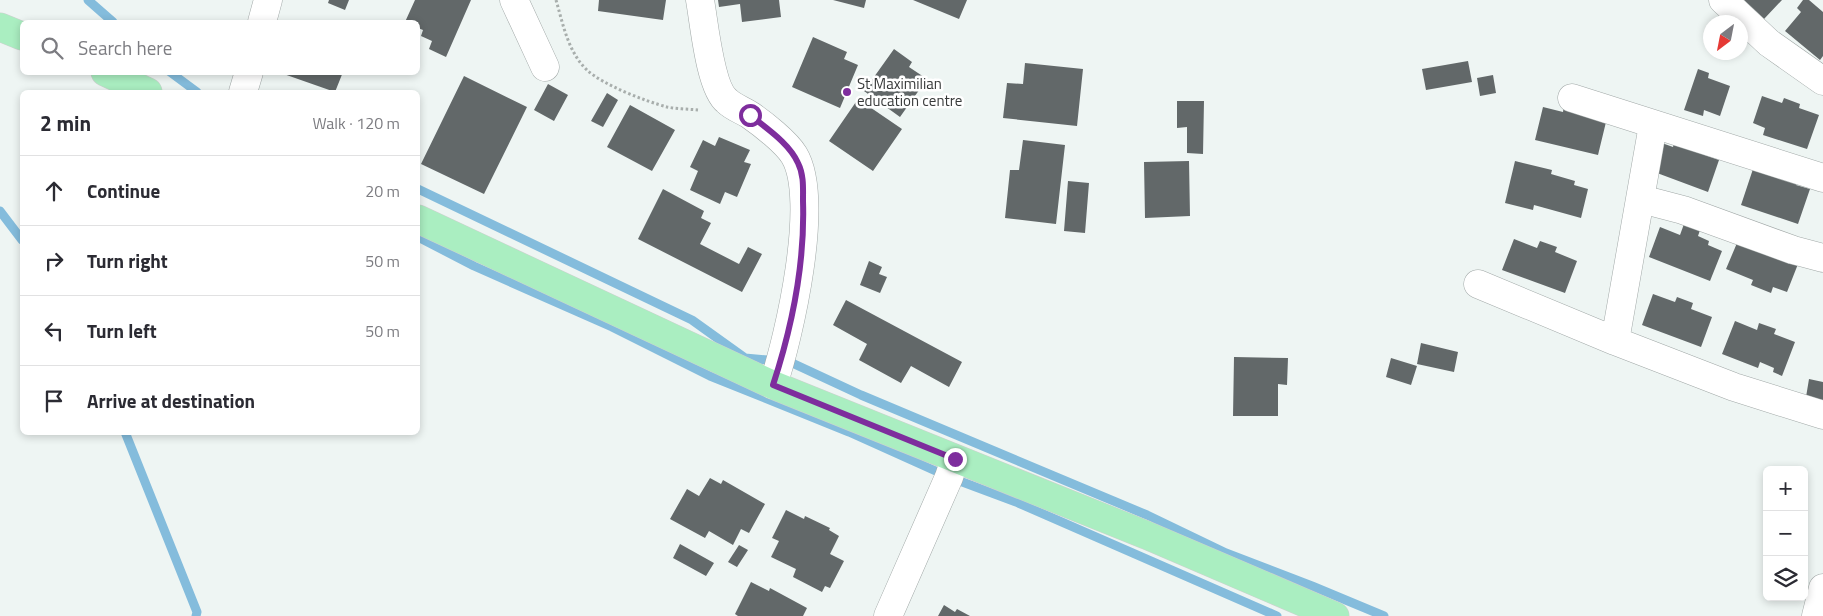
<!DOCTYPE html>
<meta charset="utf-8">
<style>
body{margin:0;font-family:"Titillium Web",sans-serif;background:#f2f2f3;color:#2b2b33}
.controls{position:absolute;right:15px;bottom:15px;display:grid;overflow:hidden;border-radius:8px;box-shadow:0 2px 8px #0003}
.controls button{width:45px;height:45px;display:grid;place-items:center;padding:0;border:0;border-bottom:1px solid #e1e1e2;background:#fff;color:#2b2b33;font:25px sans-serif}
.compass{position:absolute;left:1703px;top:15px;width:45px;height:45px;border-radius:50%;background:#fff;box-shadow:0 2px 8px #0003;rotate:212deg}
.stop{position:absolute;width:15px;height:15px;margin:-11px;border:4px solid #7e2d9d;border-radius:50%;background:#fff}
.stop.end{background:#7e2d9d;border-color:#fff;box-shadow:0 1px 5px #0008}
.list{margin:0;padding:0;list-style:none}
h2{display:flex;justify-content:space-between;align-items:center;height:65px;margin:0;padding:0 20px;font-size:21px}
h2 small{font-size:16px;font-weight:400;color:#7c7c81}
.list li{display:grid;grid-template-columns:32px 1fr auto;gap:15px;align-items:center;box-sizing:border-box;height:70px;padding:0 20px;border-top:1px solid #e1e1e2}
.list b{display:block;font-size:19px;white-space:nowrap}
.list em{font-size:16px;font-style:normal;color:#7c7c81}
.icon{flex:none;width:28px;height:28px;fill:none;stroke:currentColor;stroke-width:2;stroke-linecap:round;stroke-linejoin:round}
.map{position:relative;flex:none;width:1823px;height:616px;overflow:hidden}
.search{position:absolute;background:#fff;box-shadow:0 2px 8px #0003;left:20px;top:20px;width:400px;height:55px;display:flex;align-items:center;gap:12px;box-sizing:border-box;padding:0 18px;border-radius:8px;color:#7c7c81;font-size:19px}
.panel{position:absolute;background:#fff;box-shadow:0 2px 8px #0003;left:20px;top:90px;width:400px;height:345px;border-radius:8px}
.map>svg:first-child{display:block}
</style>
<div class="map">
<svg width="1823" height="616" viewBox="0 0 1823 616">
<rect width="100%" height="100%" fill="#eef5f3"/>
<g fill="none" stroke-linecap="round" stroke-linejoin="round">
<path stroke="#84bcdc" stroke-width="9" d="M 88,0 L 113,22
M 170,72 L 197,92
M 418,189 L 692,320 L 745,358 L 790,362 L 861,395 L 1147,515 L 1226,553 L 1312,586 L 1384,616
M 0,211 L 22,240
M 418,237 L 474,266 L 612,327 L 710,376 L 849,432 L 949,477 L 1016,502 L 1277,616
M 125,432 L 197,612 L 196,616"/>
</g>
<path fill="#626869" d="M 329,0 L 349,0 L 345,10 L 328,3 Z
M 415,0 L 471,0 L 446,57 L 429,49 L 432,41 L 421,36 L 423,30 L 418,28 L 418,22 L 405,22 Z
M 599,0 L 666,0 L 663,20 L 598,11 Z
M 718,0 L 779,0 L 781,17 L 742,22 L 740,4 L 719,7 Z
M 833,0 L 866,0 L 864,8 Z
M 913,0 L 967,0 L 959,19 Z
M 1744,0 L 1782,0 L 1764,19 Z
M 1803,0 L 1809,0 L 1823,12 L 1823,56 L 1820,60 L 1785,31 L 1801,12 L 1797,8 Z
M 813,37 L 847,52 L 844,59 L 858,65 L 840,108 L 792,87 Z
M 894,49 L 912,62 L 909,67 L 927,79 L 900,117 L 864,91 Z
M 1468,61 L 1472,82 L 1426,90 L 1422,69 Z
M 1025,63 L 1083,69 L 1077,126 L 1003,118 L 1007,83 L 1023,84 Z
M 1698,69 L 1709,73 L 1708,78 L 1730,86 L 1720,116 L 1704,110 L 1703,116 L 1684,110 Z
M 278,72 L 343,72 L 335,92 Z
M 1493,75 L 1496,93 L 1480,96 L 1477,78 Z
M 464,76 L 527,107 L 484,194 L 421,164 Z
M 548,84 L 568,95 L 554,121 L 534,110 Z
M 607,93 L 618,100 L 603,127 L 591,121 Z
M 1762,96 L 1782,103 L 1784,98 L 1800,104 L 1799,108 L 1819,115 L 1807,149 L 1763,135 L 1765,128 L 1753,123 Z
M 858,99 L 902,129 L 873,171 L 829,141 Z
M 1177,101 L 1204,101 L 1203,154 L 1187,153 L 1187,127 L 1177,128 Z
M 630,105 L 675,130 L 652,171 L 607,147 Z
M 1564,105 L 1606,122 L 1598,155 L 1535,140 L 1543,107 L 1563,112 Z
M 719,137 L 750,150 L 744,162 L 751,164 L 737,197 L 725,192 L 720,204 L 690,190 L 698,171 L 690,167 L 703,140 L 715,146 Z
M 1675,139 L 1705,155 L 1719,160 L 1708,192 L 1649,170 L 1659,142 L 1673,147 Z
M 1023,140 L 1065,145 L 1056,224 L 1005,218 L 1010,170 L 1019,170 Z
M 1189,161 L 1190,216 L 1145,218 L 1144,162 Z
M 1515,161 L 1552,170 L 1551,174 L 1575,181 L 1574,185 L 1588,189 L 1581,218 L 1534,205 L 1533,210 L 1505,203 Z
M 1754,166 L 1797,180 L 1796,185 L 1810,189 L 1798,224 L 1741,205 Z
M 1068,181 L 1089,183 L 1085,233 L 1064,231 Z
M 663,189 L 704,211 L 701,218 L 711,223 L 700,244 L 739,264 L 748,247 L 762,254 L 742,292 L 638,239 Z
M 1684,224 L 1700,230 L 1698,236 L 1709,241 L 1708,245 L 1722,251 L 1710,281 L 1649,257 L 1660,227 L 1680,235 Z
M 1514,239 L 1537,248 L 1540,241 L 1557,247 L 1555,252 L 1577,261 L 1565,293 L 1502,270 Z
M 1737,243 L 1798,264 L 1787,292 L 1773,287 L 1771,293 L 1751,285 L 1753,280 L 1726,269 Z
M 869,261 L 882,267 L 879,274 L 887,277 L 880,293 L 860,285 Z
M 1653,294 L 1675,302 L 1677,297 L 1693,303 L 1691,309 L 1712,317 L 1701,347 L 1642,325 Z
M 846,300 L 962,362 L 949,387 L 911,366 L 901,383 L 859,360 L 867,344 L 833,325 Z
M 1735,321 L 1757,330 L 1759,323 L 1776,329 L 1774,334 L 1795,342 L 1782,376 L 1773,372 L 1774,368 L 1760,362 L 1758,368 L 1722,354 Z
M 1421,343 L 1458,352 L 1454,372 L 1417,364 Z
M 1234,357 L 1288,358 L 1287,385 L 1278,384 L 1278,416 L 1233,416 Z
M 1391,358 L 1417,366 L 1411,385 L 1386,377 Z
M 1809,379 L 1823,382 L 1823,400 L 1806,397 Z
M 710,478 L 721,484 L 723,480 L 765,504 L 749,533 L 741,529 L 733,545 L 709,531 L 705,538 L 670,519 L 687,489 L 699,496 Z
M 786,510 L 804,519 L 805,516 L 830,528 L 829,530 L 839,536 L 830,554 L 844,561 L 830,588 L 825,586 L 822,592 L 793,577 L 796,569 L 771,557 L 779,541 L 772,538 Z
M 680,544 L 714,563 L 706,576 L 673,558 Z
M 739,545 L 748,550 L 737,567 L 728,562 Z
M 751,582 L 769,591 L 770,588 L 807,608 L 803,616 L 738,616 L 735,614 Z
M 944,605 L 955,612 L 957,609 L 970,616 L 938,616 Z"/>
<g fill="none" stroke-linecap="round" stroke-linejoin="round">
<defs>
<path id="minor" d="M 514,0 L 545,67
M 700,0 C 704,22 710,88 727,101 C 733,107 742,110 750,115 C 763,124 786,142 794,155 C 821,199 789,337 773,385
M 1723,0 L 1769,43 L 1823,81
M 262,22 L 268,0
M 243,92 L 249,72
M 1572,98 L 1823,178
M 1641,199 L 1683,210 L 1793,250 L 1823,258
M 1478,284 L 1615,341 L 1734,387 L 1823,415
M 1615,341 L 1653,125
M 888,616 L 949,477 L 955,459
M 1816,616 L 1823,588"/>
<path id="major" d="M 0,27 L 22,36
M 105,72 L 148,92
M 418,219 L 773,385 L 1146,535 L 1335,616"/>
</defs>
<use href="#minor" stroke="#a1a8a7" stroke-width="29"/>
<use href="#major" stroke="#cfd0d0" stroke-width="29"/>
<path stroke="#a8aeac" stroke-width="3" stroke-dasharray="2.5 2.5" stroke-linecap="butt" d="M 556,0 C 563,24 568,52 587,70 C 603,85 645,101 667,107 C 677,109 688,109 698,110"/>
<use href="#minor" stroke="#fff" stroke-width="28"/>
<use href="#major" stroke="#aaeec1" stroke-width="28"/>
</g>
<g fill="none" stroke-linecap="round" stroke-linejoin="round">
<path stroke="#7e2d9d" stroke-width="6" d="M 750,115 C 767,129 789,143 798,163 C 804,175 803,188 803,201 C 805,262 792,327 773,385 L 955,459"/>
</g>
<circle fill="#7e2d9d" stroke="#fff" stroke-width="2" cx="847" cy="92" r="5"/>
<g text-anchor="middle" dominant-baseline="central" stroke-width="5" stroke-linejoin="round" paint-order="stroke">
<g font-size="15" fill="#383a3a" stroke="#fff" text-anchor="start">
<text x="857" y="83">St Maximilian<tspan x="857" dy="17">education centre</tspan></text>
</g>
</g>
</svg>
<div class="controls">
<button>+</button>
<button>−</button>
<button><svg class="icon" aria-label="layers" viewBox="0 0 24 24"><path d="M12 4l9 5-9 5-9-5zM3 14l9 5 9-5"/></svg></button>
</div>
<svg class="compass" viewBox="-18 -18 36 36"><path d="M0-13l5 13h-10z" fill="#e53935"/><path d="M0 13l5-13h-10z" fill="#7c7c81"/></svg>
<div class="stop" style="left:750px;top:115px"></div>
<div class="stop end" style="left:955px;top:459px"></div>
<div class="search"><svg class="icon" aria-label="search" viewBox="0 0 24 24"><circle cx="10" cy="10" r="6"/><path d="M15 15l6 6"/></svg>Search here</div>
<section class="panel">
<h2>2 min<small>Walk · 120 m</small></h2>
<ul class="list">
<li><svg class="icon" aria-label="ahead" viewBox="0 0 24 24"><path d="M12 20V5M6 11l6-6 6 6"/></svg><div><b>Continue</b></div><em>20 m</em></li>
<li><svg class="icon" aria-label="right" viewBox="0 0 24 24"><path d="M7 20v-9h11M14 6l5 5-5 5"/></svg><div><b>Turn right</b></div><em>50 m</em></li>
<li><svg class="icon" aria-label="left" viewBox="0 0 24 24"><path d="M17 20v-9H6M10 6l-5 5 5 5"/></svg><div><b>Turn left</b></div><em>50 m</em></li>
<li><svg class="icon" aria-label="arrive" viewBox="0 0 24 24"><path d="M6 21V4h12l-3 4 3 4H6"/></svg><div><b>Arrive at destination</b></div></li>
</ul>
</section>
</div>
